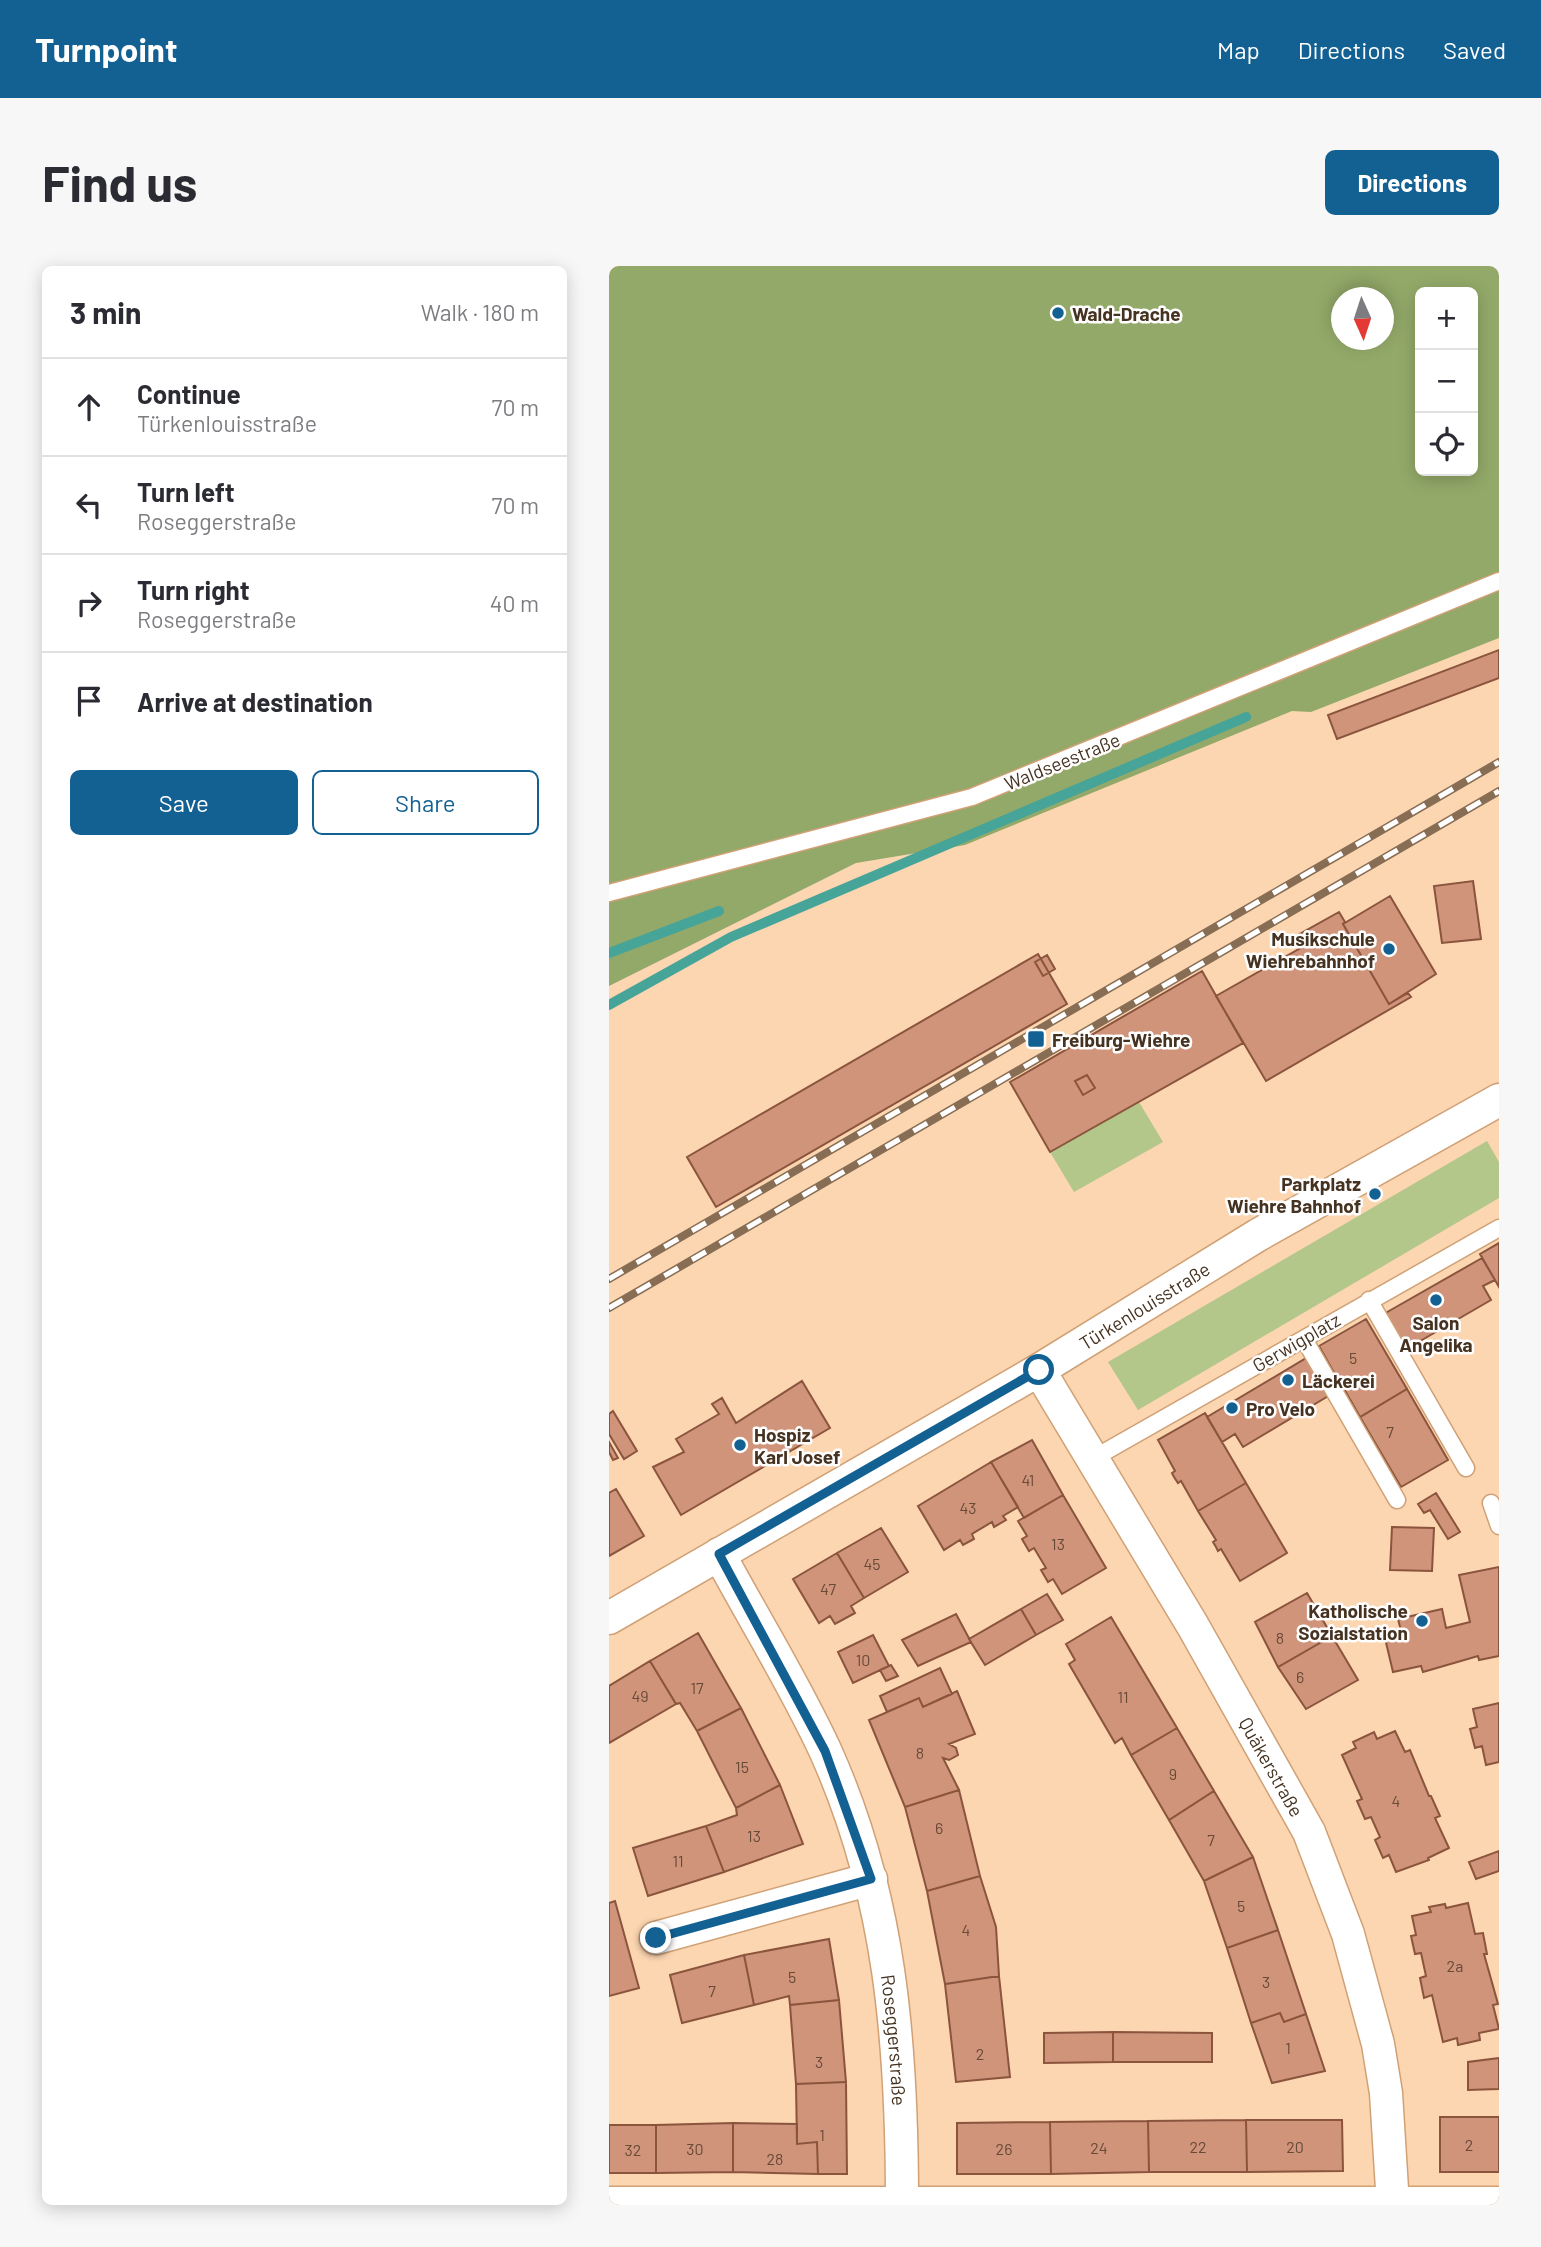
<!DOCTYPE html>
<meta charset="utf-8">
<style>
body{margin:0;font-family:Barlow,sans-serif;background:#f7f7f7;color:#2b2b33}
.controls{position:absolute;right:21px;top:21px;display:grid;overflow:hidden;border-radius:10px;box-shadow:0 4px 18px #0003}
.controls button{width:63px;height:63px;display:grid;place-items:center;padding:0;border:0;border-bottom:2px solid #e1e1e2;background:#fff;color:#2b2b33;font:35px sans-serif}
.compass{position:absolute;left:722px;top:21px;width:63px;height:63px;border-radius:50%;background:#fff;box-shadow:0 4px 18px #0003;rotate:177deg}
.stop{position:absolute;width:21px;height:21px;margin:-16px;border:5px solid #136193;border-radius:50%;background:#fff}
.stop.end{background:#136193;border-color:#fff;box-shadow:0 2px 7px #0008}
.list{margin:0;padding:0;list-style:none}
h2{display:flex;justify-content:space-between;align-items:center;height:91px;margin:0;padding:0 28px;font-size:30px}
h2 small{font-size:23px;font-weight:400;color:#7c7c81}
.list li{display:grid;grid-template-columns:46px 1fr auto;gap:21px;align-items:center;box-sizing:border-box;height:98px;padding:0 28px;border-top:2px solid #e1e1e2}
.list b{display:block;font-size:26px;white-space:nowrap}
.list p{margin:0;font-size:23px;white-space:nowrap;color:#7c7c81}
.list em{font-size:23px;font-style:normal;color:#7c7c81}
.actions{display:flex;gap:14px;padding:21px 28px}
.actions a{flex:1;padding:16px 0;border:2px solid #136193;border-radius:10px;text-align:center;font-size:24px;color:#136193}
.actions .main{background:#136193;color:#fff}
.icon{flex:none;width:38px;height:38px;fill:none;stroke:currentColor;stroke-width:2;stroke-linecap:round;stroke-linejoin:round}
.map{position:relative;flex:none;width:890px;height:1939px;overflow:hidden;border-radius:10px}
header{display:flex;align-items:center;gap:42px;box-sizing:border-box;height:98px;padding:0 35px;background:#136193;color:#fff}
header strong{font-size:33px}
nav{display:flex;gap:38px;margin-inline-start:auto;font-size:24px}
.intro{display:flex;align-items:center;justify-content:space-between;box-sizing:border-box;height:168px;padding:0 42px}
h1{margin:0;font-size:49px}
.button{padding:18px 32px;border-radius:10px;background:#136193;color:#fff;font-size:24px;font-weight:700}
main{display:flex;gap:42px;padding:0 42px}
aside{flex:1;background:#fff;border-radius:10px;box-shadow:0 4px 18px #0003}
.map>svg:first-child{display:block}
</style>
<header>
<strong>Turnpoint</strong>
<nav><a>Map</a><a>Directions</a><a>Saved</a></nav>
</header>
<div class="intro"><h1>Find us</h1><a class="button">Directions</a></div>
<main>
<aside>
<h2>3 min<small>Walk · 180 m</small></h2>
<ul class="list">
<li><svg class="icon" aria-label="ahead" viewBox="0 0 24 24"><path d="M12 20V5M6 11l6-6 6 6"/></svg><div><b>Continue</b><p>Türkenlouisstraße</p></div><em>70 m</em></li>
<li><svg class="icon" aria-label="left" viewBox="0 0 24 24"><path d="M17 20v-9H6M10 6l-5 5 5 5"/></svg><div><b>Turn left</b><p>Roseggerstraße</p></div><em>70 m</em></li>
<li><svg class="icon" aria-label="right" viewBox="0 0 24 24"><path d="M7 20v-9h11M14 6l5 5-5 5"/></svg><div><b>Turn right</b><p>Roseggerstraße</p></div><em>40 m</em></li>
<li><svg class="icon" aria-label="arrive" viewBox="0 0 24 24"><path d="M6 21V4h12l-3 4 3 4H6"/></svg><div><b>Arrive at destination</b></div></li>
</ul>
<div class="actions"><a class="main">Save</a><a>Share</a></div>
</aside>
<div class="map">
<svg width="890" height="1939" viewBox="0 0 890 1939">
<rect width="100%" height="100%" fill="#fcd5b1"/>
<path fill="#b2c789" d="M 530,836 L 554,876 L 465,926 L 441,886 Z
M 878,875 L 890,896 L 890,932 L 529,1144 L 499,1096 Z"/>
<path fill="#93a969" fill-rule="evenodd" d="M 0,0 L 890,0 L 890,372 L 702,446 L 683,445 L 356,579 L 247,597 L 0,720 ZM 811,26 L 864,26 L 864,205 L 811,205 ZM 732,32 L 774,32 L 774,74 L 732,74 Z"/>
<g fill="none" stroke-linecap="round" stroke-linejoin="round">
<path stroke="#46a498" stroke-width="10" d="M 0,687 L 110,645
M 0,739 L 122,671 L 637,451"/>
</g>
<path fill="#d0947b" stroke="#8a543d" stroke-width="2" d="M 890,384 L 890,412 L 728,473 L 719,449 Z
M 864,615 L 872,673 L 833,677 L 825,620 Z
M 781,630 L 827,708 L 780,738 L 734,658 Z
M 730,646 L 736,656 L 734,658 L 780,738 L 799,727 L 802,731 L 657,815 L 607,730 L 695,680 L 689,669 Z
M 429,688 L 458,738 L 107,941 L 78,891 Z
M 438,689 L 446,703 L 434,710 L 426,696 Z
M 593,705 L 634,777 L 441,886 L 401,816 Z
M 478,809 L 486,822 L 474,829 L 466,815 Z
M 890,977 L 890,1021 L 871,988 Z
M 873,992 L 886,1014 L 874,1020 L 882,1034 L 794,1085 L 773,1049 Z
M 757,1053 L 798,1123 L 751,1151 L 734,1121 L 730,1123 L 724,1114 L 728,1112 L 710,1080 Z
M 699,1091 L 721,1129 L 634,1181 L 626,1168 L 613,1176 L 598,1151 Z
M 193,1115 L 221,1162 L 72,1249 L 44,1201 L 75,1186 L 67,1173 L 110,1148 L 103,1138 L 113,1132 L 127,1157 Z
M 798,1123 L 839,1194 L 792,1221 L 751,1151 Z
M 4,1145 L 28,1185 L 15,1193 L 0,1168 L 0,1148 Z
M 596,1147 L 637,1217 L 589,1245 L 572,1215 L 569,1217 L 565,1211 L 563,1207 L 566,1205 L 549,1174 Z
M 423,1174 L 454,1229 L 415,1252 L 382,1196 Z
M 0,1176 L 9,1192 L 4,1194 L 0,1186 Z
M 382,1196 L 409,1241 L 394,1250 L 397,1254 L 385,1261 L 383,1256 L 363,1268 L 365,1273 L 354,1279 L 351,1274 L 335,1284 L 309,1240 Z
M 637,1217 L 678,1287 L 631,1315 L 612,1283 L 609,1285 L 607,1281 L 604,1276 L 607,1274 L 589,1245 Z
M 7,1223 L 35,1270 L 0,1290 L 0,1227 Z
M 827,1227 L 851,1266 L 839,1273 L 821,1244 L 815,1247 L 809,1238 Z
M 454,1229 L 497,1302 L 453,1328 L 444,1313 L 439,1316 L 432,1304 L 437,1302 L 425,1282 L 420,1285 L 413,1273 L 418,1270 L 409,1255 Z
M 783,1261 L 825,1262 L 823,1305 L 781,1304 Z
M 272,1262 L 299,1306 L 255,1332 L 228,1287 Z
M 228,1287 L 255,1332 L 242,1340 L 246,1347 L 226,1358 L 221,1350 L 210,1357 L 184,1313 Z
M 890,1301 L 890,1390 L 870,1394 L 869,1390 L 814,1406 L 812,1400 L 784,1406 L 775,1368 L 792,1365 L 789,1353 L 833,1343 L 837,1362 L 861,1356 L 850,1309 Z
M 698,1327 L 723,1370 L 669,1401 L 646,1356 Z
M 438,1328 L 454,1354 L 427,1369 L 412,1343 Z
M 412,1343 L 427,1369 L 376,1399 L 360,1373 Z
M 347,1348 L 362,1376 L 309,1400 L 293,1374 Z
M 502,1351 L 568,1462 L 522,1489 L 513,1472 L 506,1477 L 460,1398 L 466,1394 L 457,1378 Z
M 89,1367 L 132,1442 L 88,1465 L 71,1437 L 67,1438 L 41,1395 Z
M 264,1369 L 280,1400 L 244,1417 L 229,1386 Z
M 723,1370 L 749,1414 L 697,1443 L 669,1401 Z
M 41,1395 L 67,1438 L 0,1477 L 0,1420 Z
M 282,1399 L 289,1410 L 277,1415 L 271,1404 Z
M 331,1402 L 343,1428 L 314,1441 L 310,1432 L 278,1446 L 271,1430 Z
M 348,1425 L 366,1468 L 340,1478 L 347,1482 L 349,1489 L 340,1494 L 334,1492 L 350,1524 L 296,1541 L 260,1454 L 310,1432 L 314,1441 Z
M 890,1437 L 890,1496 L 877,1499 L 873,1480 L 866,1482 L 861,1463 L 868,1461 L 864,1443 Z
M 132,1442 L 171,1519 L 127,1542 L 88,1465 Z
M 568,1462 L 605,1525 L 560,1554 L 522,1489 Z
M 786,1465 L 796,1486 L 801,1484 L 820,1530 L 822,1530 L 831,1550 L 826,1552 L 840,1582 L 819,1592 L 820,1594 L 787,1606 L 780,1589 L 774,1592 L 766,1574 L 771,1571 L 762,1551 L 756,1553 L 748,1535 L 753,1533 L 733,1489 L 747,1482 L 744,1476 L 765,1466 L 768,1473 Z
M 171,1519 L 194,1578 L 115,1606 L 97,1560 L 128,1549 L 127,1542 Z
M 350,1524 L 371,1610 L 318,1625 L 296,1541 Z
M 605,1525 L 644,1591 L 595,1615 L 560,1554 Z
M 97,1560 L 115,1606 L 39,1630 L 24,1582 Z
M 890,1585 L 890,1605 L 867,1613 L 860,1596 Z
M 644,1591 L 669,1664 L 618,1682 L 595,1615 Z
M 371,1610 L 387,1661 L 390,1710 L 336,1718 L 318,1625 Z
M 6,1635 L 30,1722 L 0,1730 L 0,1637 Z
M 859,1637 L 866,1668 L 874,1667 L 878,1688 L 875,1688 L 889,1738 L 884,1739 L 890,1763 L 870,1767 L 871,1774 L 849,1779 L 848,1772 L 834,1776 L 823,1729 L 815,1732 L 811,1712 L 817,1710 L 812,1687 L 806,1688 L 802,1670 L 807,1669 L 803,1650 L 822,1646 L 820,1641 L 836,1638 L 837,1642 Z
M 669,1664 L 697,1748 L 675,1756 L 671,1747 L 642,1757 L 618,1682 Z
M 220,1673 L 230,1734 L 181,1739 L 180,1730 L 145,1739 L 135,1689 Z
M 135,1689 L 145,1739 L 73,1757 L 61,1709 Z
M 390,1710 L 401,1811 L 347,1816 L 336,1718 Z
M 230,1734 L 237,1816 L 187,1818 L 181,1739 Z
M 671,1747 L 675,1756 L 697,1748 L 716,1805 L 663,1817 L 642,1757 Z
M 504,1766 L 603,1767 L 603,1796 L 504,1796 Z
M 504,1766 L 504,1796 L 435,1797 L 435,1767 Z
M 890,1792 L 890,1823 L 859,1824 L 859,1796 Z
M 237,1816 L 238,1908 L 209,1908 L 208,1876 L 188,1878 L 187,1818 Z
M 831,1851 L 890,1851 L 890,1906 L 831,1906 Z
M 637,1854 L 733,1854 L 734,1905 L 638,1906 Z
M 637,1854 L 638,1906 L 540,1906 L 539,1855 Z
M 539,1855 L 540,1906 L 442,1908 L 441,1856 Z
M 441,1856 L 442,1908 L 348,1908 L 348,1857 Z
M 124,1857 L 188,1858 L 188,1878 L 208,1876 L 209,1908 L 124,1906 Z
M 124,1857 L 124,1906 L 47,1907 L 47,1859 Z
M 0,1859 L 47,1859 L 47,1907 L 0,1907 Z"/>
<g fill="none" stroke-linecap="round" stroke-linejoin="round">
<defs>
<path id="lane" d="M 0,627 L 363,531 L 890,315
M 760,1034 L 857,1202
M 695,1073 L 788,1234
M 485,1192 L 890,962
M 882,1237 L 890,1260"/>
<g id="street">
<path id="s1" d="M 430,1104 L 584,1360 L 700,1566 L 739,1668 L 769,1778 L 777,1827 L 784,1939"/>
<path id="s2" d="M 110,1288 C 145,1353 185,1417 216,1484 C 282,1630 293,1779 293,1936"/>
<path id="s3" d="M 0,1352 L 430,1104 L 649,969 L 890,834"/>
<path d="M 47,1672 L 262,1613"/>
<path d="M 0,1937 L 890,1937"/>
</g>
</defs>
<use href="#lane" stroke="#d0a175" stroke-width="19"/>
<use href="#street" stroke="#d0a175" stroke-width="35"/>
<use href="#lane" stroke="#fff" stroke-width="16"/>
<use href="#street" stroke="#fff" stroke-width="32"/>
<defs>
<path id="rail" d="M 0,1013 L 890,496
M 0,1042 L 890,525"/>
</defs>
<use href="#rail" stroke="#876d54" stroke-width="8"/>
<use href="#rail" stroke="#fefefe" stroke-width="5" stroke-dasharray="16" stroke-linecap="butt"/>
</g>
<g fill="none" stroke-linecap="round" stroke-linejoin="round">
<path stroke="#136193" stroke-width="9" d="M 47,1672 L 262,1613 L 216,1485 L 110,1288 L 430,1104"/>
</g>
<g fill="#136193" stroke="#fefefe" stroke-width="2.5">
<circle cx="449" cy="47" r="7"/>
<circle cx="780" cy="683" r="7"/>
<rect x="418" y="764" width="18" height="18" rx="3.5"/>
<circle cx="766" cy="928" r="7"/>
<circle cx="827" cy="1034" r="7"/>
<circle cx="679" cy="1114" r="7"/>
<circle cx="623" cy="1142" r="7"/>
<circle cx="131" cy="1179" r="7"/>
<circle cx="813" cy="1355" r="7"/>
</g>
<g text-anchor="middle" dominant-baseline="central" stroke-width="5" stroke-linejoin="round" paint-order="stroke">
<g font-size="16" fill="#684a37">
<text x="744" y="1091">5</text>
<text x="781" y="1165">7</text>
<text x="419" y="1213">41</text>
<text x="359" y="1241">43</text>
<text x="449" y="1277">13</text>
<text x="263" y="1297">45</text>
<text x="219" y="1322">47</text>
<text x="671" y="1371">8</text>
<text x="254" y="1393">10</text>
<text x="691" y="1410">6</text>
<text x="88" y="1421">17</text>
<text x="31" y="1429">49</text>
<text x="514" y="1430">11</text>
<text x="311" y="1486">8</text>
<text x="133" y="1500">15</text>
<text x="564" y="1507">9</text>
<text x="787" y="1534">4</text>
<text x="330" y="1561">6</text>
<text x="145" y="1569">13</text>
<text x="602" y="1573">7</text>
<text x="69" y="1594">11</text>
<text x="632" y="1639">5</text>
<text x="357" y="1663">4</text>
<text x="846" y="1699">2a</text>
<text x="183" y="1710">5</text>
<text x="657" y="1715">3</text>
<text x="103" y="1724">7</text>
<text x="679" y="1781">1</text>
<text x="371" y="1787">2</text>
<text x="210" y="1795">3</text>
<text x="213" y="1868">1</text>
<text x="860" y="1878">2</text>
<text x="589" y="1880">22</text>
<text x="686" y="1880">20</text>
<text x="490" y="1881">24</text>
<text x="86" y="1882">30</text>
<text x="395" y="1882">26</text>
<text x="24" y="1883">32</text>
<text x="166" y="1892">28</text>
</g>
<g font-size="19" font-weight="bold" fill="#453220" stroke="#fefefe" text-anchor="start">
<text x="463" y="47">Wald-Drache</text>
<text x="766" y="672" text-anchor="end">Musikschule<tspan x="766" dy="22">Wiehrebahnhof</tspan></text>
<text x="443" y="773">Freiburg-Wiehre</text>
<text x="752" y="917" text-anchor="end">Parkplatz<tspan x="752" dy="22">Wiehre Bahnhof</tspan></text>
<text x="827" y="1056" text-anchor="middle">Salon<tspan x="827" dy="22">Angelika</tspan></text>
<text x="693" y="1114">Läckerei</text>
<text x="637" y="1142">Pro Velo</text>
<text x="145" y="1168">Hospiz<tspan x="145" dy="22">Karl Josef</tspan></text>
<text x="799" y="1344" text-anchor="end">Katholische<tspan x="799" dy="22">Sozialstation</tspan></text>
</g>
<g font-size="19" fill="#453220" stroke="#fefefe">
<text transform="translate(453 495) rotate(-22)">Waldseestraße</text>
<text stroke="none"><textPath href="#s3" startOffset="620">Türkenlouisstraße</textPath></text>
<text transform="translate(687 1076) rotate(-30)">Gerwigplatz</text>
<text stroke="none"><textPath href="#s1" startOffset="460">Quäkerstraße</textPath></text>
<text stroke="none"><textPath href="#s2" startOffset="523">Roseggerstraße</textPath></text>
</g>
</g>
</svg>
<div class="controls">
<button>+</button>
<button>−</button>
<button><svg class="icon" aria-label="locate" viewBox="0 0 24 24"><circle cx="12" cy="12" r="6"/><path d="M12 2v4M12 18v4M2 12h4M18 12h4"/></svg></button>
</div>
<svg class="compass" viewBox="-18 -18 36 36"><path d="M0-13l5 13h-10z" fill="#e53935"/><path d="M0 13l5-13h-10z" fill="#7c7c81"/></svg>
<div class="stop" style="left:430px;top:1104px"></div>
<div class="stop end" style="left:47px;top:1672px"></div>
</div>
</main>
